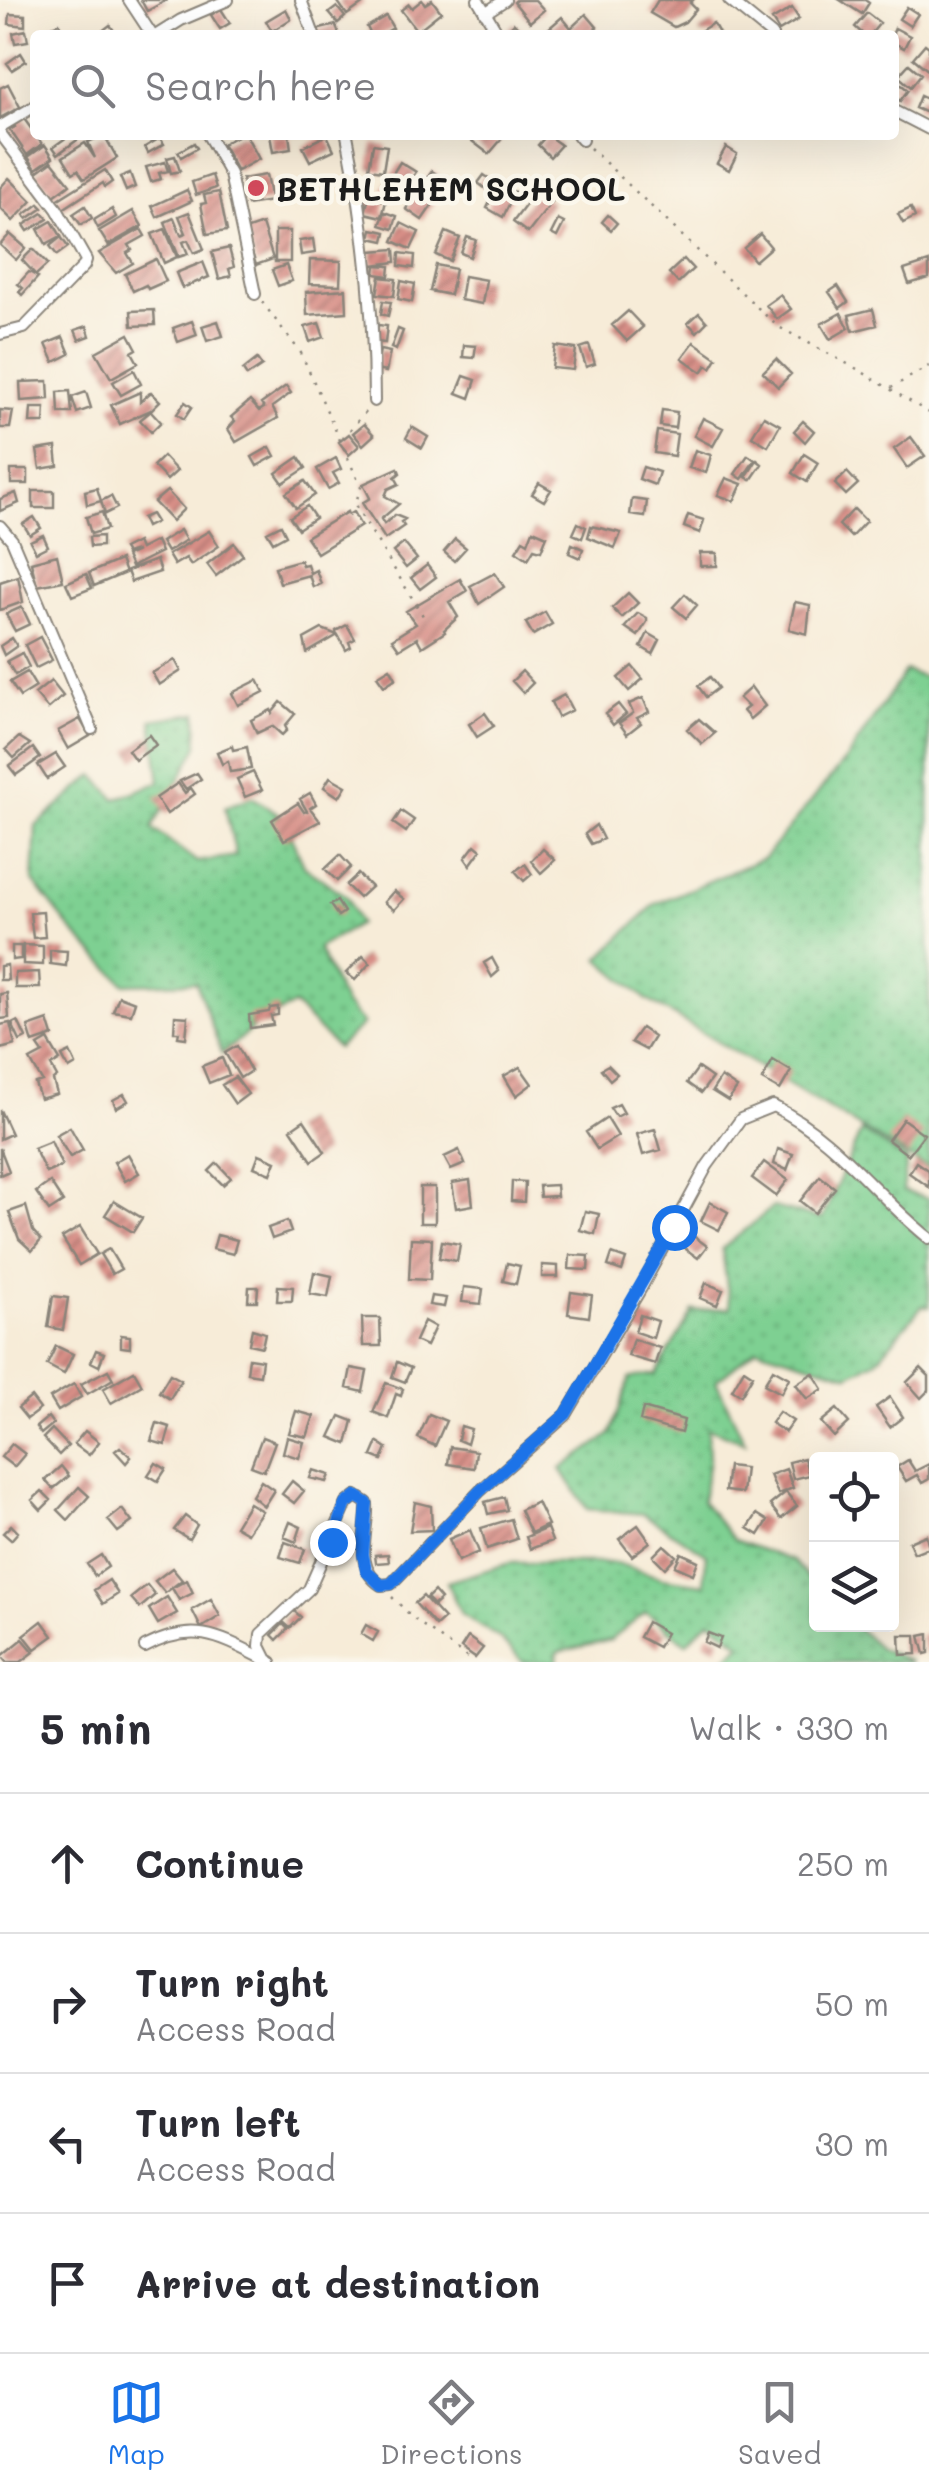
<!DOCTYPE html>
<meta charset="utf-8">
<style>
body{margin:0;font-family:Mali,sans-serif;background:#f2f2f3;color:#2b2b33}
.controls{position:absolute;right:30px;bottom:30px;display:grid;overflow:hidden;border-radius:10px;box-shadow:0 10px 40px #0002}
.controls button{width:90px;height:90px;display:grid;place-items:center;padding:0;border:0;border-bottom:2px solid #e1e1e2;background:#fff;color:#2b2b33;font:50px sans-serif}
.stop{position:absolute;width:30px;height:30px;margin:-22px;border:8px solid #1a73e8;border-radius:50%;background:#fff}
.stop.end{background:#1a73e8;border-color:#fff;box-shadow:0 2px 10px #0008}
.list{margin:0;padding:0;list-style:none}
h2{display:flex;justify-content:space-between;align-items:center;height:130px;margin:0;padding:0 40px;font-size:42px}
h2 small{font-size:32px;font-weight:400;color:#7c7c81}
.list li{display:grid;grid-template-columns:65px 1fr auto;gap:30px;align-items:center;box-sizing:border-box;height:140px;padding:0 40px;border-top:2px solid #e1e1e2}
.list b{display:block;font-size:38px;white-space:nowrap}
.list p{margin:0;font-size:32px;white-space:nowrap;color:#7c7c81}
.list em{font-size:32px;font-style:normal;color:#7c7c81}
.icon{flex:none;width:55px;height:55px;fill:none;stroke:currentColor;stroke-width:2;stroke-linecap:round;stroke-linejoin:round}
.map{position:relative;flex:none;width:929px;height:1662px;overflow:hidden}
.search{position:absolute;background:#fff;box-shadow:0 10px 40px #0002;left:30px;right:30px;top:30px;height:110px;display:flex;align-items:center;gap:25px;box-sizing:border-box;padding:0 35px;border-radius:10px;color:#7c7c81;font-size:38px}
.sheet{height:690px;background:#fff}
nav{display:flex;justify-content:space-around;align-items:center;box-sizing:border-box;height:140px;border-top:2px solid #e1e1e2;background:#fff;font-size:28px;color:#7c7c81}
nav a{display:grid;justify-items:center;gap:5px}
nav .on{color:#1a73e8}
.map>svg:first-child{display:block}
</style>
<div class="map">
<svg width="929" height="1662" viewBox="0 0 929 1662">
<defs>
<pattern id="grass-dots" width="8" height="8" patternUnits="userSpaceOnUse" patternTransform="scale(2.5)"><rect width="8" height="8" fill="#7ed092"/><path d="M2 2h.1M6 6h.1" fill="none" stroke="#6cb27d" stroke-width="1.8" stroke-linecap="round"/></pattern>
<pattern id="building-hatch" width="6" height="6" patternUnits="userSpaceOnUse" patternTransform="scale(2.5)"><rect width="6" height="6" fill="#d88f87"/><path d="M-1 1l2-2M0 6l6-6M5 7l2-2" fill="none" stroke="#ae746e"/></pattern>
</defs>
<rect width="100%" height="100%" fill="#fbf7ec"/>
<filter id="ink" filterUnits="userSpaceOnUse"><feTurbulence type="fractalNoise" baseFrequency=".01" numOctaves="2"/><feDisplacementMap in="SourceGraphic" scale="20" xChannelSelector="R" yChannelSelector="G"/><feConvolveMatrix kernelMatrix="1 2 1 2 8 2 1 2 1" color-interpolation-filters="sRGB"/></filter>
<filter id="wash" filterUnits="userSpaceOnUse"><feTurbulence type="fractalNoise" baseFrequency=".0048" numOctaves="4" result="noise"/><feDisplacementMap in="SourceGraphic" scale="40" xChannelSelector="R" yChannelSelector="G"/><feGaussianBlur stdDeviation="2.25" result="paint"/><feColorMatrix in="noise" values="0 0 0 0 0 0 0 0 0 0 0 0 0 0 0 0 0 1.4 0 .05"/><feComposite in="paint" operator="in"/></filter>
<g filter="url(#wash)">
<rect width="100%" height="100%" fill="#f7ecd8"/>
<path fill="url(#grass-dots)" stroke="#4d7657" stroke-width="2.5" d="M 905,671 L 929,679 L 929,1169 L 646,999 L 599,959 L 655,904 L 764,858 L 847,758 Z
M 197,713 L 198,746 L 152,828 L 197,862 L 236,856 L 225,807 L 252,797 L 281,815 L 305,867 L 347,897 L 359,924 L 318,948 L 344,1003 L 363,1024 L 337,1048 L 294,1005 L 255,1026 L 222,1054 L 196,982 L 125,984 L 74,933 L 33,881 L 36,826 L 94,775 L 116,799 L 160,782 L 152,720 Z
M 861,1131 L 907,1160 L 903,1191 L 929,1199 L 929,1307 L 922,1306 L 877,1360 L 849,1375 L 757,1348 L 716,1381 L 745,1442 L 708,1428 L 709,1460 L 702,1501 L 734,1540 L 793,1561 L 816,1587 L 816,1624 L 854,1625 L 879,1648 L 911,1662 L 720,1662 L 741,1644 L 710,1620 L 686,1643 L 646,1612 L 611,1640 L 558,1652 L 557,1662 L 523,1662 L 499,1638 L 461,1614 L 447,1582 L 510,1563 L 616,1563 L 662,1578 L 704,1584 L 706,1554 L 643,1514 L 587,1509 L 561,1469 L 611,1434 L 630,1378 L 656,1374 L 693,1311 L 730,1308 L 722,1249 L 773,1207 L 822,1219 Z"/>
<g id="blocks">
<path fill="url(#building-hatch)" d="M 141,0 L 167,0 L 147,11 Z
M 340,0 L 362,0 L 364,3 L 347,15 L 338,2 Z
M 422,0 L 425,4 L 432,0 L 441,12 L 417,31 L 401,10 L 409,4 L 412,8 Z
M 516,0 L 535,0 L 544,10 L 530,22 L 514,2 Z
M 658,0 L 693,0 L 690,3 L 696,9 L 685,22 L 674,27 L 650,13 Z
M 840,0 L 865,0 L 869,3 L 862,14 Z
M 337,7 L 345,17 L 338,23 L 329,13 Z
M 907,7 L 918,14 L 910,26 L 899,19 Z
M 792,8 L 799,19 L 779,31 L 772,20 Z
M 221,9 L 230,23 L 220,29 L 211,15 Z
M 286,9 L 291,19 L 272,31 L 266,21 Z
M 867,13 L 880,23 L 870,35 L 864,35 L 855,27 Z
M 10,14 L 25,15 L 25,26 L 9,24 Z
M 586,14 L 597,27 L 588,35 L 578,35 L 574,31 L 569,35 L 551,35 L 547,30 L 562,17 L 571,28 Z
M 386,16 L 393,28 L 381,35 L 371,35 L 367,27 Z
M 59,23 L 64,35 L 52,35 L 49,27 Z
M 514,23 L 520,29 L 515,35 L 508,35 L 505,33 Z
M 713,23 L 720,35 L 701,35 L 699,32 Z
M 110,25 L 117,35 L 97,35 Z
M 336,25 L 339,35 L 317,35 L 316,30 Z
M 895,28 L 910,36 L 904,48 L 894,43 L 892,35 Z
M 26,30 L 28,41 L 15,43 L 13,33 Z
M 925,44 L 929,47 L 929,71 L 913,58 Z
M 21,53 L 26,61 L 12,70 L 7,63 Z
M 909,64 L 921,74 L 911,87 L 898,76 Z
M 894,79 L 908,90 L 900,101 L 894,96 Z
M 8,84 L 20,107 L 0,118 L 0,88 Z
M 920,96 L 929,100 L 929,114 L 915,108 Z
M 22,116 L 42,144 L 27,155 L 10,130 L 15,127 L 12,123 Z
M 70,135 L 84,135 L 58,154 L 53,147 Z
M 104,135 L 117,158 L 84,179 L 78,170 L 73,173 L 63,157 L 85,143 L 95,158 L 88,142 Z
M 239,135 L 246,135 L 259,159 L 237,171 L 222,144 Z
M 270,135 L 289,135 L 291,149 L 273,152 Z
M 327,135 L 334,150 L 310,161 L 303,147 Z
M 464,135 L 495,135 L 501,140 L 489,154 Z
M 547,135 L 561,145 L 550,157 L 538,145 Z
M 160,138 L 164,144 L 148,153 L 145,147 Z
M 194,143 L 197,148 L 181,157 L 178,152 Z
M 373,144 L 387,146 L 383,171 L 369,169 Z
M 45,145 L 53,157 L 36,169 L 28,157 Z
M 726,147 L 737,154 L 729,170 L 717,163 Z
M 175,156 L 180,171 L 171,173 L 167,158 Z
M 52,161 L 70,184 L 54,196 L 36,173 Z
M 165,162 L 168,171 L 159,173 L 161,179 L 151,182 L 146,167 Z
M 400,162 L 416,172 L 397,201 L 382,191 Z
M 105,170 L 112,182 L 105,187 L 103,183 L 63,209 L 57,200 Z
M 432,171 L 448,182 L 422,220 L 406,209 Z
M 130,173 L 135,187 L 126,191 L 120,177 Z
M 212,175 L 216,188 L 196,195 L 192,182 Z
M 266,175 L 271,201 L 247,205 L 242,179 Z
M 484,175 L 493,181 L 487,190 L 478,183 Z
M 9,178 L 32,201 L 13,221 L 0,208 L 0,188 Z
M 499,184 L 515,192 L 503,217 L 487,208 Z
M 187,190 L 192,201 L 157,217 L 152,206 Z
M 537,190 L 552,202 L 528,233 L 513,222 Z
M 219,192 L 227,231 L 207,234 L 201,204 L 206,203 L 204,195 Z
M 369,197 L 386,201 L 382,217 L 365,213 Z
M 39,204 L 43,208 L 27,219 L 24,215 Z
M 85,206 L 92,218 L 81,225 L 73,214 Z
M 911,208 L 915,217 L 903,223 L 898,214 Z
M 112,209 L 116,217 L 98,228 L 94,220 Z
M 133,211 L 142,226 L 108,245 L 99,231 Z
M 189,212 L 204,249 L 194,253 L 188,240 L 183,242 L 188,254 L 179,257 L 165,222 L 174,218 L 181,235 L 186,233 L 179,216 Z
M 385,212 L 397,216 L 393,229 L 380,225 Z
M 43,213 L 48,219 L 28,231 L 24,225 Z
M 608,215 L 617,223 L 611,230 L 602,222 Z
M 558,220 L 564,223 L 557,237 L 551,234 Z
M 52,221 L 61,236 L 46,244 L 38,229 Z
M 401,223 L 419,232 L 411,249 L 393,241 Z
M 262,224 L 273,259 L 256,265 L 245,230 Z
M 141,229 L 145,236 L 129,245 L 132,250 L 127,253 L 133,263 L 116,273 L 99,253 Z
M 165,229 L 177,257 L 164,263 L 152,234 Z
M 372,229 L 386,232 L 384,241 L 370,238 Z
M 275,231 L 290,231 L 290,262 L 275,262 Z
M 446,232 L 460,238 L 450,261 L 436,255 Z
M 10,234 L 26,248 L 16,260 L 0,245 Z
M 760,234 L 771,247 L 755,261 L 744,248 Z
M 61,237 L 68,247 L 57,255 L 50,246 Z
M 467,237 L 476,240 L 470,257 L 461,253 Z
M 313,239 L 315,253 L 301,255 L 299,241 Z
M 229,248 L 234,267 L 229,269 L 231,276 L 219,279 L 212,252 Z
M 33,249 L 48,264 L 36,275 L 22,260 Z
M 395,249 L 396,262 L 372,265 L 371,251 Z
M 400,253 L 415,255 L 414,268 L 399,266 Z
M 156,259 L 166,281 L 148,289 L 146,285 L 133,291 L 125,274 Z
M 684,259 L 693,269 L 678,283 L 669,273 Z
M 310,260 L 341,261 L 340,285 L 309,284 Z
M 203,262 L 209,277 L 182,288 L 176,273 Z
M 929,262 L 929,278 L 909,284 L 904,270 Z
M 286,265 L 292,281 L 278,286 L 272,270 Z
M 376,265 L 390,266 L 389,276 L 375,274 Z
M 436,265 L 455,269 L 450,295 L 430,291 Z
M 29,272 L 38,277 L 22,295 L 19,292 L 23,288 L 18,284 Z
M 464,276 L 486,280 L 482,304 L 460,300 Z
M 380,277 L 396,279 L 394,296 L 377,294 Z
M 401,281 L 415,284 L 412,302 L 398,299 Z
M 838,286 L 848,302 L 840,308 L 829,292 Z
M 346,289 L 347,312 L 307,315 L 306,292 Z
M 780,295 L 791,309 L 777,319 L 766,305 Z
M 383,301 L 391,302 L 388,316 L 381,314 Z
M 873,309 L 877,325 L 853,331 L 849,315 Z
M 154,310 L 155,325 L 132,326 L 131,311 Z
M 628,311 L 643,327 L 627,341 L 612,325 Z
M 699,313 L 707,322 L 697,332 L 688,323 Z
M 841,313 L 849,328 L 830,339 L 821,324 Z
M 192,321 L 197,335 L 178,342 L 173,328 Z
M 218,321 L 223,336 L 207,341 L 202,326 Z
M 319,323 L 324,337 L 310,342 L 305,327 Z
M 378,325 L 387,326 L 385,343 L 376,342 Z
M 87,326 L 90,336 L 79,340 L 75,330 Z
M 398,329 L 403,331 L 396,350 L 391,348 Z
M 129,334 L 137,349 L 132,352 L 138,363 L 111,378 L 96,352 Z
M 63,337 L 70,354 L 54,362 L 46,344 Z
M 694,342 L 717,358 L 711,368 L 707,365 L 702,372 L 682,358 Z
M 464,345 L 476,346 L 474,358 L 463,357 Z
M 589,345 L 595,364 L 586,367 L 580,348 Z
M 555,346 L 576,349 L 573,370 L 552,368 Z
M 380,350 L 390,352 L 386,372 L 376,370 Z
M 257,359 L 262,366 L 247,376 L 243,370 Z
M 776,359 L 791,374 L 778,387 L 763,372 Z
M 134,370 L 141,384 L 121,395 L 113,382 Z
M 464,376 L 476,380 L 470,398 L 457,393 Z
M 48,381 L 49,399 L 21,401 L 20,382 Z
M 286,386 L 291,393 L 272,407 L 278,418 L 236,442 L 228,429 L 235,421 L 231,417 L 250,401 L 259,411 L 264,408 L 261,404 Z
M 70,391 L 72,413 L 59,413 L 58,392 Z
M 86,392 L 91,408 L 77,413 L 72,397 Z
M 140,392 L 140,402 L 151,392 L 160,401 L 151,410 L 120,424 L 111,405 Z
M 185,402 L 192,407 L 184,419 L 177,414 Z
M 31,408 L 45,408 L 44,423 L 30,423 Z
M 0,410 L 13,411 L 10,428 L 0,428 Z
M 662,410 L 677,412 L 675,428 L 660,426 Z
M 151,411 L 161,422 L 151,432 L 140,420 Z
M 764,416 L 780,425 L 768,446 L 752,436 Z
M 703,418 L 723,428 L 713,446 L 694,436 Z
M 803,421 L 814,431 L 805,442 L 794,431 Z
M 364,424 L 374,435 L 363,445 L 353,433 Z
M 412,427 L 428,437 L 422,448 L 406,438 Z
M 657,431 L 677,434 L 674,456 L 654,453 Z
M 349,434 L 359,446 L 349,455 L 339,442 Z
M 911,437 L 925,456 L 907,468 L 894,449 Z
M 56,447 L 58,466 L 40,469 L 37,450 Z
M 270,447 L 275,456 L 257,466 L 252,457 Z
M 695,450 L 711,455 L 706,473 L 689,468 Z
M 804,454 L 818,463 L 807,482 L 793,473 Z
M 748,455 L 755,460 L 742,479 L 735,474 Z
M 163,456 L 177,471 L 167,480 L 153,466 Z
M 299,457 L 306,468 L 283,483 L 276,473 Z
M 336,458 L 341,469 L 333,473 L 339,483 L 328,489 L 317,469 Z
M 757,460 L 762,464 L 751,480 L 746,477 Z
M 643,467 L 659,472 L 655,485 L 639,479 Z
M 398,468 L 400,473 L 395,477 L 399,484 L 388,489 L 385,496 L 399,504 L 381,519 L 384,524 L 395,515 L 405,519 L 401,522 L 404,526 L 385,539 L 362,503 L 370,498 L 363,484 Z
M 11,470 L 28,470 L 28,484 L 11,484 Z
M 847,472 L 858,484 L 846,495 L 835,484 Z
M 726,478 L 742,484 L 734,501 L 718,495 Z
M 305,481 L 315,495 L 296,508 L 286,493 Z
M 539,483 L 551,490 L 544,501 L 532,494 Z
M 97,488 L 101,501 L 111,496 L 117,508 L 105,514 L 101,501 L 87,505 L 85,491 Z
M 33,491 L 54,491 L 54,508 L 33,508 Z
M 167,491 L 184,509 L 172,521 L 154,502 Z
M 16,493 L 19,503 L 0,511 L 0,499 Z
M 632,499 L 647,501 L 645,517 L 630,515 Z
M 307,506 L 315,518 L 298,529 L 290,517 Z
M 854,509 L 866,521 L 851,537 L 839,525 Z
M 102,512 L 107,529 L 91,534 L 86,517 Z
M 347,512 L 348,515 L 353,512 L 361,526 L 317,553 L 306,537 Z
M 151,514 L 156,522 L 146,527 L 142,518 Z
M 688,515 L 704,520 L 700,533 L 684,527 Z
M 34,517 L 41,528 L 30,535 L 23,524 Z
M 578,523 L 586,527 L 582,538 L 573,534 Z
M 281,525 L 286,535 L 273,542 L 267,532 Z
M 591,526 L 621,533 L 615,548 L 588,537 Z
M 180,530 L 186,540 L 167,552 L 161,542 Z
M 533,530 L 547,536 L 541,551 L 534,549 L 528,559 L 516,551 L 523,540 L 528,543 Z
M 209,531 L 219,546 L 191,565 L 186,558 L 174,565 L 168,555 Z
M 43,535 L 48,546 L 36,552 L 30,541 Z
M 102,536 L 102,546 L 90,547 L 89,537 Z
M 455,539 L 466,548 L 454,561 L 444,552 Z
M 156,541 L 161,552 L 131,567 L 126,556 L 137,551 L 126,554 L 123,549 L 137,542 L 140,549 Z
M 234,543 L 243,555 L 216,576 L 207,564 Z
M 404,543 L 417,559 L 406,568 L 393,552 Z
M 572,544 L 583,549 L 580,558 L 569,553 Z
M 700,553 L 717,553 L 717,566 L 700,566 Z
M 57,555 L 63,581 L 37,586 L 31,562 Z
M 120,560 L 125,573 L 94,586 L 89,573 Z
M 156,560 L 160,572 L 131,582 L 127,571 Z
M 300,560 L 302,565 L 307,564 L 310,573 L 316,570 L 321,584 L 313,587 L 309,575 L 280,583 L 275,567 Z
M 427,565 L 436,577 L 420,589 L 411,578 Z
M 495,573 L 504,587 L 479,604 L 470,586 Z
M 86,574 L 92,588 L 72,596 L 66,583 Z
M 18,576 L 23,602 L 0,610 L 0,582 Z
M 460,579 L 467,591 L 449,602 L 458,617 L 444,630 L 445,632 L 422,647 L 417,638 L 399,649 L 392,639 L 416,624 L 406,611 Z
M 628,593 L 638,603 L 622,618 L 612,608 Z
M 685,594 L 697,605 L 686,618 L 673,607 Z
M 795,602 L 810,605 L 807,634 L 789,629 Z
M 22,607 L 30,624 L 15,631 L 6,614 Z
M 545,612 L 552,624 L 533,635 L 526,623 Z
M 638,613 L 647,618 L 647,622 L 638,636 L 625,627 Z
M 347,625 L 355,639 L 349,642 L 351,647 L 346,650 L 338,635 L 307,653 L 304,639 L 322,629 L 337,635 L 336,631 Z
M 648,633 L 660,640 L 653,654 L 641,647 Z
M 40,637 L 52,660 L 36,668 L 25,645 Z
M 12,638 L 17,646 L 4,655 L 0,646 Z
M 22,653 L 29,667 L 15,675 L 7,661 Z
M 175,660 L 181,671 L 159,685 L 152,673 Z
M 632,666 L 643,679 L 629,691 L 618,678 Z
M 390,668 L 396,678 L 384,686 L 377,676 Z
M 522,671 L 533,683 L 523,693 L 512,681 Z
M 27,672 L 36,687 L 20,697 L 10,682 Z
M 710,677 L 718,688 L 706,697 L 698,686 Z
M 258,680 L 264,692 L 238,705 L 232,693 Z
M 51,681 L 63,696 L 48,709 L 35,694 Z
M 751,687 L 765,706 L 750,719 L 743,711 L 748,707 L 739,698 Z
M 564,695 L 572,710 L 558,717 L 551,702 Z
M 643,698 L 649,712 L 637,718 L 641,723 L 627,734 L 619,723 L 633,713 L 629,704 Z
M 281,702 L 295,714 L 285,726 L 287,730 L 282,735 L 272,726 L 257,733 L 251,720 L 271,710 L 272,713 Z
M 618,704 L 626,714 L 613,725 L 605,714 Z
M 485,713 L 494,726 L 477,737 L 469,724 Z
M 80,719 L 90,736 L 68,749 L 58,731 Z
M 699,719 L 715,733 L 702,744 L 687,729 Z
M 149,735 L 156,745 L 135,760 L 128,750 Z
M 19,737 L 30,744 L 14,758 L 6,749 Z
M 232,746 L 233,750 L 247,747 L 251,769 L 230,772 L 228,761 L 222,764 L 217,752 Z
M 33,748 L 40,758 L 16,775 L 9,766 Z
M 56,754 L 65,767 L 47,779 L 38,765 Z
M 253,772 L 262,790 L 245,797 L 237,779 Z
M 197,773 L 201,779 L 186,789 L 180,781 Z
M 330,777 L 346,786 L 339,797 L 324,787 Z
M 178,783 L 185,793 L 191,788 L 195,794 L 167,814 L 156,798 Z
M 310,793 L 316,804 L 310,808 L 320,821 L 284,840 L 272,820 L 298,803 L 304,812 L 307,811 L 300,799 Z
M 401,811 L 414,820 L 406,832 L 393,823 Z
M 596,825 L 603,839 L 591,844 L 585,834 Z
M 475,845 L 481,850 L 470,865 L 465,858 Z
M 543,849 L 555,860 L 541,873 L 531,861 Z
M 340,855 L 351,867 L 337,881 L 325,869 Z
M 525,864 L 532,874 L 524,881 L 515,871 Z
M 358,874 L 371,887 L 359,898 L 346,885 Z
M 394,891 L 404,899 L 394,910 L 384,902 Z
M 337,901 L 344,912 L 338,916 L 330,905 Z
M 43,912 L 45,937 L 33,938 L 30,913 Z
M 23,945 L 43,946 L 43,965 L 23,964 Z
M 12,946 L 21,946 L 21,959 L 12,960 Z
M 50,950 L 67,951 L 66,966 L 50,964 Z
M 363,956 L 370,963 L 355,980 L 346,973 Z
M 492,958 L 499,971 L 492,977 L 484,963 Z
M 7,965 L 8,980 L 0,980 L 0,966 Z
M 39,972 L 40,988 L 15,988 L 15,973 Z
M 7,993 L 9,1018 L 0,1019 L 0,994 Z
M 119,996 L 135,1002 L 131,1014 L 113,1011 Z
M 278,1007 L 278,1015 L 271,1016 L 273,1025 L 250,1028 L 249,1015 L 269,1012 L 270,1008 Z
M 175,1016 L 188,1017 L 186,1038 L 178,1037 L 179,1032 L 174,1032 Z
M 48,1020 L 53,1036 L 33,1043 L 28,1027 Z
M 18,1021 L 26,1038 L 20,1041 L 12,1024 Z
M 10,1023 L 15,1045 L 0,1049 L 0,1025 Z
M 641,1028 L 654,1037 L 646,1050 L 631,1042 Z
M 48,1040 L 60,1060 L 51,1066 L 57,1077 L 53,1080 L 57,1094 L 40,1099 L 35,1083 L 42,1081 L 30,1060 L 43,1053 L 38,1046 Z
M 237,1046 L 251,1071 L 240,1078 L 225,1053 Z
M 70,1052 L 76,1065 L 69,1069 L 62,1056 Z
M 222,1058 L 229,1075 L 209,1083 L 202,1066 Z
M 773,1060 L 791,1071 L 780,1090 L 762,1080 Z
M 608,1065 L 617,1074 L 610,1080 L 601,1069 Z
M 520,1067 L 532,1084 L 516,1096 L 504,1076 Z
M 698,1068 L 712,1078 L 701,1093 L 687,1083 Z
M 235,1077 L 248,1094 L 235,1104 L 222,1085 Z
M 721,1077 L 737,1088 L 728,1101 L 712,1091 Z
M 124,1094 L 128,1101 L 116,1108 L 113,1100 Z
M 619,1104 L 624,1113 L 616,1117 L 610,1108 Z
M 0,1110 L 11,1134 L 0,1139 Z
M 607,1118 L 618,1136 L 597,1149 L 586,1132 Z
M 903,1119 L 924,1134 L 908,1155 L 888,1140 Z
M 304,1120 L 325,1152 L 312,1161 L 291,1129 Z
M 70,1127 L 83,1150 L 70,1157 L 56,1135 Z
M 655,1129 L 661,1150 L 643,1155 L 637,1134 Z
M 51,1141 L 62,1166 L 46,1173 L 34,1148 Z
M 0,1148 L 9,1171 L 0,1175 Z
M 778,1149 L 793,1154 L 787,1170 L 774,1164 Z
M 459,1150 L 465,1164 L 451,1170 L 444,1157 Z
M 128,1154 L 139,1173 L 125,1181 L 114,1162 Z
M 259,1154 L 276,1161 L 271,1174 L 254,1167 Z
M 764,1162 L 788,1180 L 776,1196 L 752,1178 Z
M 916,1162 L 929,1171 L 929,1187 L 909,1173 Z
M 217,1163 L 231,1178 L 223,1185 L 209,1171 Z
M 820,1176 L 835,1188 L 815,1213 L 800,1201 Z
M 470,1180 L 473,1205 L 456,1208 L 452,1183 Z
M 512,1181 L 525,1182 L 524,1202 L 511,1201 Z
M 50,1182 L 63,1202 L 49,1211 L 36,1192 Z
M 556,1185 L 557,1196 L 540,1197 L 539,1186 Z
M 420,1187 L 435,1187 L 435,1223 L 420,1223 Z
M 114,1201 L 142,1218 L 133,1232 L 105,1215 Z
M 710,1202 L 728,1212 L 719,1230 L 701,1221 Z
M 26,1206 L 33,1231 L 41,1240 L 32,1251 L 19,1239 L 9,1212 Z
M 585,1211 L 599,1214 L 595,1234 L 580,1230 Z
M 287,1221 L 291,1232 L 272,1239 L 268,1228 Z
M 80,1227 L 97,1254 L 79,1265 L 62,1238 Z
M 217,1235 L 237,1240 L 233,1254 L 213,1249 Z
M 692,1235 L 707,1246 L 698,1258 L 683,1247 Z
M 411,1238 L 432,1239 L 430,1280 L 409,1279 Z
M 442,1241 L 460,1244 L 457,1261 L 439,1258 Z
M 109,1249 L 121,1269 L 112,1274 L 100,1254 Z
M 612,1254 L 626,1259 L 622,1271 L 608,1266 Z
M 570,1255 L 589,1256 L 588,1270 L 569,1269 Z
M 507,1263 L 520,1266 L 516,1284 L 503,1281 Z
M 542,1265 L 558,1266 L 558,1277 L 542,1277 Z
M 314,1272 L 332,1276 L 328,1297 L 310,1294 Z
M 706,1283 L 723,1290 L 717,1305 L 700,1298 Z
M 278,1286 L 293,1287 L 292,1301 L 277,1301 Z
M 249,1287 L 258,1287 L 257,1301 L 248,1301 Z
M 464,1287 L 483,1289 L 481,1304 L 462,1302 Z
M 571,1292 L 592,1295 L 589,1317 L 568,1314 Z
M 53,1296 L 68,1298 L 63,1330 L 48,1327 Z
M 431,1296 L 446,1298 L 444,1307 L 429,1305 Z
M 640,1315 L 658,1321 L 653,1338 L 635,1332 Z
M 362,1318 L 380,1318 L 381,1346 L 363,1346 Z
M 424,1321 L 435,1327 L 426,1346 L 415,1341 Z
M 252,1329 L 265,1333 L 262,1347 L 249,1344 Z
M 121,1335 L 130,1336 L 130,1348 L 121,1347 Z
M 633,1339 L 660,1348 L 655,1364 L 628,1356 Z
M 56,1346 L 73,1354 L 64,1374 L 47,1365 Z
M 96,1350 L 104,1353 L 99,1366 L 91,1362 Z
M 249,1358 L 262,1360 L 260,1375 L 247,1373 Z
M 397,1362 L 411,1368 L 405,1382 L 392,1377 Z
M 351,1368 L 367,1371 L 363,1392 L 347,1388 Z
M 921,1368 L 929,1376 L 929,1390 L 921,1398 L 907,1382 Z
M 744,1369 L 753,1375 L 741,1395 L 732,1390 Z
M 773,1369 L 789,1378 L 781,1393 L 764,1384 Z
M 108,1370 L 113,1379 L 87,1394 L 81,1384 Z
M 134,1371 L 142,1385 L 111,1403 L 103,1389 Z
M 813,1373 L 823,1389 L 807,1399 L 796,1384 Z
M 170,1374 L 181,1380 L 170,1399 L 159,1392 Z
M 386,1383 L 403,1389 L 401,1396 L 396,1394 L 388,1418 L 373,1412 Z
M 74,1384 L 81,1397 L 58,1411 L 50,1398 Z
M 31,1397 L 40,1409 L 27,1419 L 18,1408 Z
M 890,1397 L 903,1417 L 890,1427 L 876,1407 Z
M 643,1408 L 684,1420 L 681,1433 L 640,1421 Z
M 837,1409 L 849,1423 L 834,1437 L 821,1422 Z
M 296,1411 L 314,1416 L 307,1437 L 289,1433 Z
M 779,1412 L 793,1421 L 785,1432 L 771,1423 Z
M 429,1414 L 446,1421 L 435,1446 L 418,1438 Z
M 340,1416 L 353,1421 L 347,1444 L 330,1437 Z
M 48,1417 L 53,1424 L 41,1434 L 36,1427 Z
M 157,1423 L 170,1427 L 165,1445 L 151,1441 Z
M 461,1426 L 471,1429 L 467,1444 L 458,1440 Z
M 52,1429 L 68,1446 L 59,1455 L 43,1438 Z
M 85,1431 L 99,1442 L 89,1455 L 74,1444 Z
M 262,1437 L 275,1442 L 264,1471 L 251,1466 Z
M 287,1437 L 304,1442 L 299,1458 L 283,1453 Z
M 378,1442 L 387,1448 L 382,1460 L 372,1456 Z
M 12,1444 L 25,1454 L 14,1467 L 1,1457 Z
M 120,1447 L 131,1457 L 126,1463 L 115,1451 Z
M 450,1447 L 476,1451 L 474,1468 L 448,1464 Z
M 804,1458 L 809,1475 L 793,1479 L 789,1462 Z
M 908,1460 L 915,1471 L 929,1464 L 929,1479 L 922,1483 L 917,1475 L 906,1481 L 897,1467 Z
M 156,1463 L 166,1469 L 158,1481 L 148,1475 Z
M 61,1466 L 69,1476 L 53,1489 L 45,1480 Z
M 728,1466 L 745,1468 L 742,1493 L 725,1491 Z
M 786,1469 L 793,1488 L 778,1494 L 770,1475 Z
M 313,1470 L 330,1475 L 327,1482 L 310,1478 Z
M 261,1481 L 274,1490 L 264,1506 L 252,1496 Z
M 292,1481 L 304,1491 L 294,1503 L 282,1494 Z
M 79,1487 L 89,1496 L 68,1520 L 58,1510 Z
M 42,1491 L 51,1500 L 41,1510 L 32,1500 Z
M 786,1492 L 797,1506 L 781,1519 L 770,1505 Z
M 504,1497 L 507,1510 L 488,1514 L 485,1502 Z
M 415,1502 L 431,1506 L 432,1530 L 410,1531 Z
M 537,1502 L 548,1525 L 531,1533 L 520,1510 Z
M 249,1503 L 262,1511 L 247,1533 L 235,1526 Z
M 122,1509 L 132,1522 L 118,1532 L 108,1520 Z
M 757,1514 L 768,1521 L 759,1535 L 748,1528 Z
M 185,1516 L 197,1525 L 189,1539 L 174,1530 Z
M 511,1519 L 517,1539 L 487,1549 L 481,1528 Z
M 290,1522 L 301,1527 L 296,1542 L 284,1537 Z
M 11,1525 L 18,1532 L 11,1540 L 3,1533 Z
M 638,1525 L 650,1542 L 632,1556 L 619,1539 Z
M 547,1528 L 552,1541 L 530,1549 L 526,1537 Z
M 470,1530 L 479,1552 L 458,1561 L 449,1539 Z
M 926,1535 L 929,1547 L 914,1553 L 909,1542 Z
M 285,1542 L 305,1549 L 300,1563 L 280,1557 Z
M 664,1545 L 676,1556 L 665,1568 L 653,1556 Z
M 681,1553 L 698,1561 L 693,1574 L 675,1566 Z
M 388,1554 L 389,1562 L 376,1563 L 375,1555 Z
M 101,1555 L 108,1567 L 95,1576 L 87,1564 Z
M 172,1568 L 182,1580 L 165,1593 L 155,1581 Z
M 109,1580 L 118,1594 L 103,1604 L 94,1590 Z
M 187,1580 L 193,1593 L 179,1600 L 172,1588 Z
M 147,1585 L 155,1595 L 140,1608 L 131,1598 Z
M 434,1591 L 441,1599 L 434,1605 L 427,1598 Z
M 423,1596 L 444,1619 L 436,1626 L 415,1603 Z
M 167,1597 L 177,1613 L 158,1624 L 149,1609 Z
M 211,1599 L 220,1616 L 201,1628 L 192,1610 Z
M 293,1610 L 301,1617 L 290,1628 L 282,1621 Z
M 42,1621 L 53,1636 L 35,1649 L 24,1635 Z
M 647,1622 L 666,1633 L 658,1647 L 639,1637 Z
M 283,1624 L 288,1629 L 277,1640 L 272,1635 Z
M 366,1625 L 378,1632 L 373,1641 L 361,1634 Z
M 708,1633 L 721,1638 L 717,1648 L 704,1642 Z
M 929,1634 L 929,1653 L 925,1654 L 920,1636 Z
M 900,1635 L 916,1635 L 917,1654 L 901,1655 Z
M 468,1637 L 483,1648 L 475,1658 L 461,1648 Z
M 23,1639 L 34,1652 L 21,1662 L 7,1662 L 2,1656 Z"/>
</g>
</g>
<g filter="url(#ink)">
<use href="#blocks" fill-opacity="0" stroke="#8a847a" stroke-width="2.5"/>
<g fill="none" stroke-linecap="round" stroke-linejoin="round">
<defs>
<path id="street" d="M 129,0 L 152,35
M 301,0 L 314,35
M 478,0 L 499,35
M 729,0 L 772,35
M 485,13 L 505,0
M 157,35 L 181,20 L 228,0
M 894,111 L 929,129
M 0,127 L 35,106
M 0,133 L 57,209 L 86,260 L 84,266 L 24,328 L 0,334
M 208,135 L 230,174 L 255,294
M 347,135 C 365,224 374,311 374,401
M 578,135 L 582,140
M 0,526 L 12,540 L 92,729
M 145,1647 C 194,1621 219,1636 266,1660
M 271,1662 L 267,1660 L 260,1646 L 261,1634 L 309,1589 L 347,1503 L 356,1496 L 367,1503 C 369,1531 352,1567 381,1585 L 391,1584 L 480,1491 L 566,1415 L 641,1288 L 707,1166 L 741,1119 L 773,1106 C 836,1137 875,1195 929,1238"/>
</defs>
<use href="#street" stroke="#8a847a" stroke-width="14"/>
<path stroke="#8a847a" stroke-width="2.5" stroke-dasharray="2.5 8" stroke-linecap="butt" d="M 590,148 L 777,326 L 859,370 L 929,413
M 262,302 L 301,353 L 361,487 L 355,505 L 425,619
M 891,388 L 929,366
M 343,438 L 367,410
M 392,1597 L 414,1619 L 473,1662"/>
<use href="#street" stroke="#fff" stroke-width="10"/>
</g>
</g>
<g fill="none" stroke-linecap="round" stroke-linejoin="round" filter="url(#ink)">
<path stroke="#1a73e8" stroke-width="12" d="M 332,1542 L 346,1504 L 356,1496 L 367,1503 L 363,1554 L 366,1571 L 381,1585 L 391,1584 L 480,1491 L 566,1414 L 674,1227"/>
</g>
<circle fill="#d1495b" stroke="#fbf7ec" stroke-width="4" cx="256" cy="188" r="10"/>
<g text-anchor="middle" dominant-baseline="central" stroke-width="9" stroke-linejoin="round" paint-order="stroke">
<g font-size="32" font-weight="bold" fill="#1c1c1c" stroke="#fbf7ec" text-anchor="start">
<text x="276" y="188">BETHLEHEM SCHOOL</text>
</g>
</g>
</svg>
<div class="controls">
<button><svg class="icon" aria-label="locate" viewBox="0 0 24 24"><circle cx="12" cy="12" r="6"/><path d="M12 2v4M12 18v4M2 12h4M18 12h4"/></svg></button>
<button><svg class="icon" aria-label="layers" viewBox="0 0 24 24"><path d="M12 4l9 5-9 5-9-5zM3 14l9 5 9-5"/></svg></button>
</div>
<div class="stop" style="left:674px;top:1227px"></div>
<div class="stop end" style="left:332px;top:1542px"></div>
<div class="search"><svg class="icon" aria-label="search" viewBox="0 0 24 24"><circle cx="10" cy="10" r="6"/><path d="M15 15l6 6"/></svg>Search here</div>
</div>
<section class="sheet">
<h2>5 min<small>Walk · 330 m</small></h2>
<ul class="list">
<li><svg class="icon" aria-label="ahead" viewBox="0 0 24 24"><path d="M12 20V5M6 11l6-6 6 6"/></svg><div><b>Continue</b></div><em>250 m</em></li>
<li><svg class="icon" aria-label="right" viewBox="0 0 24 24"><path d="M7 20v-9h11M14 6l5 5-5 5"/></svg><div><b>Turn right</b><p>Access Road</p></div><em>50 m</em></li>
<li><svg class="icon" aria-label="left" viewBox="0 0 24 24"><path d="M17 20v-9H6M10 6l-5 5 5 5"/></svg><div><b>Turn left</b><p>Access Road</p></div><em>30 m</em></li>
<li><svg class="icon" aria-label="arrive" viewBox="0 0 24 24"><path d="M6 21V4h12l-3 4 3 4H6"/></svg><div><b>Arrive at destination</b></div></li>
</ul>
</section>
<nav>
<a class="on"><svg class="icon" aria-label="map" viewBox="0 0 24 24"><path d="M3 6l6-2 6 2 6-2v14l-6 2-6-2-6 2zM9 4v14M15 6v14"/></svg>Map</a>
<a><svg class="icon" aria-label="directions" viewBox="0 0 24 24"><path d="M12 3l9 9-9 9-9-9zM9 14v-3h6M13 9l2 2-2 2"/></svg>Directions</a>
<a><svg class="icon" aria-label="saved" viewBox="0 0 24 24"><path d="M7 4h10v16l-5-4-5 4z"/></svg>Saved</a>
</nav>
